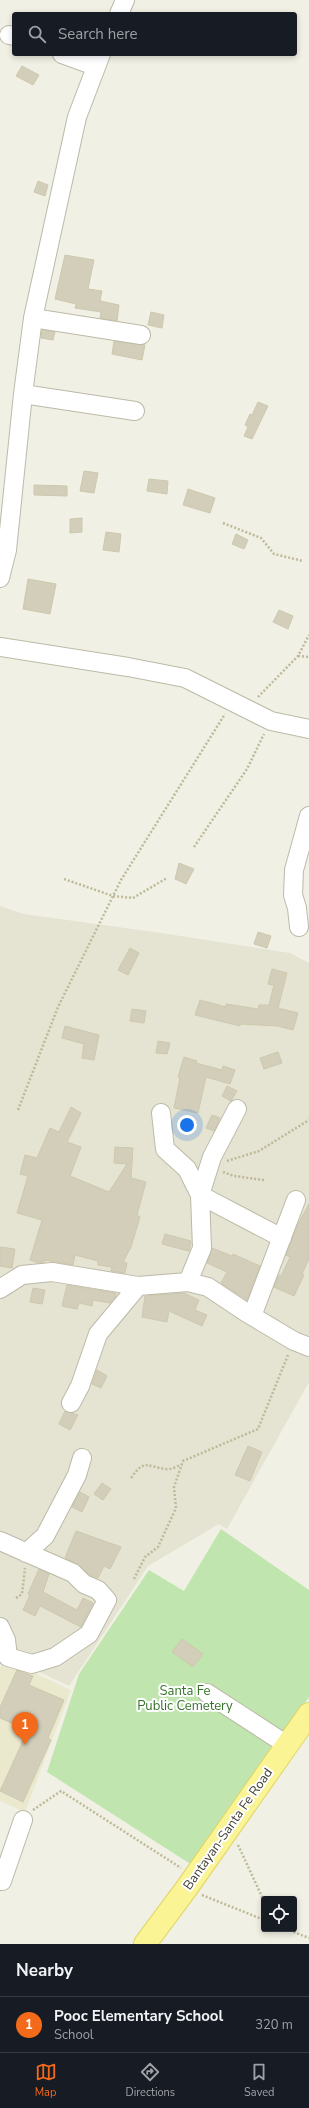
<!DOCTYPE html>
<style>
body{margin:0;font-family:"Nunito Sans",sans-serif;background:#242831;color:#f1f3f6}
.controls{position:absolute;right:12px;bottom:12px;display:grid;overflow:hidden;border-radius:4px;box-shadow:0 2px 6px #0003}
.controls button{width:36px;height:36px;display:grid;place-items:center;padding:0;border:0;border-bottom:1px solid #363941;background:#171b24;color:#f1f3f6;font:20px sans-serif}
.you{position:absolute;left:187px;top:1125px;width:14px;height:14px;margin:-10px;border:3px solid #fff;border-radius:50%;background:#1a73e8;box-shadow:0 0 0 6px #1a73e833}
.badge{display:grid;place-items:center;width:26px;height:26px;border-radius:50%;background:#f36a1a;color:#fff;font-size:13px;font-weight:700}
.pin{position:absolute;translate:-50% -33px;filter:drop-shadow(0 1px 2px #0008)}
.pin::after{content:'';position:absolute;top:21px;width:14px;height:12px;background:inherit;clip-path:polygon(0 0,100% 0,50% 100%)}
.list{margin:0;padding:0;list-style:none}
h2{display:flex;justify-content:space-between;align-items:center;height:52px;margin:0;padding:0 16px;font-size:17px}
h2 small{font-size:13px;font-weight:400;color:#9ea1a6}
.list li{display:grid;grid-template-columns:26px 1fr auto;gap:12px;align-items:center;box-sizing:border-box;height:56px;padding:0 16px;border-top:1px solid #363941}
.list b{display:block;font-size:15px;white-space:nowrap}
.list p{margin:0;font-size:13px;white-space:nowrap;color:#9ea1a6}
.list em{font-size:13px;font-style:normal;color:#9ea1a6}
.icon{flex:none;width:22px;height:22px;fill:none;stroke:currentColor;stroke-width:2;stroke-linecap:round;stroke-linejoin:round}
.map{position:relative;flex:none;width:309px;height:1944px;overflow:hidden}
.search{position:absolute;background:#171b24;box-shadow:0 2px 6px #0003;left:12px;right:12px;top:12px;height:44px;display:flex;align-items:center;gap:10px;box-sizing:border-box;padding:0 14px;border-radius:4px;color:#9ea1a6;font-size:15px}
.sheet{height:108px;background:#171b24}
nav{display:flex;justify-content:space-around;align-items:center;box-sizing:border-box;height:56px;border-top:1px solid #363941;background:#171b24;font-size:11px;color:#9ea1a6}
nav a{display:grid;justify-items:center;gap:2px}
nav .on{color:#f36a1a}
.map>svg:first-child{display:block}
</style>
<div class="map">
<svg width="309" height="1944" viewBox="0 0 309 1944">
<rect width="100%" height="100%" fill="#f1f0e4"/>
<path fill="#e5e3d2" d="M 0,906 L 24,914 L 161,933 L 290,953 L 309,963 L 309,1382 L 227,1529 L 219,1524 L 148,1566 L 69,1686 L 0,1653 Z"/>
<path fill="#eae9ce" d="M 4,1659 L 71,1690 L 25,1812 L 0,1801 L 0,1668 Z"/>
<path fill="#c0e5ae" d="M 221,1529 L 309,1590 L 309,1697 L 192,1865 L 47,1772 L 79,1674 L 149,1570 L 184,1591 Z"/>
<path fill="#d3ceba" stroke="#cdc8ad" d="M 22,66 L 39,75 L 33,85 L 16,76 Z
M 38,181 L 48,185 L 45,196 L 34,192 Z
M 65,255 L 94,260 L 88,289 L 102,291 L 100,301 L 119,305 L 117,321 L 100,318 L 101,312 L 75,308 L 76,304 L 55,299 Z
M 151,312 L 164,315 L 162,328 L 148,325 Z
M 42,330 L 55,332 L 53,340 L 41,338 Z
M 114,341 L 145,345 L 142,360 L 112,354 Z
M 258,402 L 268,406 L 252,439 L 244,436 L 248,427 L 245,425 L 250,414 L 252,415 Z
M 84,471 L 98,473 L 94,493 L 80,491 Z
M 149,479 L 168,481 L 167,494 L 147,491 Z
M 34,485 L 67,486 L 67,496 L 34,495 Z
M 188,489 L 215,498 L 210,513 L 183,505 Z
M 82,518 L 82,532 L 70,533 L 70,519 Z
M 106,532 L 121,534 L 119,552 L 103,550 Z
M 236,534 L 248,540 L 244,549 L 232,544 Z
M 28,579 L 56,584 L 50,614 L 23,609 Z
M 279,610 L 293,616 L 288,629 L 273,622 Z
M 179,863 L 194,869 L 186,884 L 175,879 Z
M 258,932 L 271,936 L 267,948 L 254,944 Z
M 130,948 L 139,953 L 128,975 L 118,970 Z
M 272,969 L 287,973 L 278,1008 L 298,1013 L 293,1030 L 278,1026 L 240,1024 L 240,1026 L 195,1015 L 200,1000 L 226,1007 L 226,1004 L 258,1009 L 259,1005 L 269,1005 L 274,985 L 268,984 Z
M 132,1009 L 146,1011 L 144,1023 L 130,1021 Z
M 65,1026 L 99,1035 L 94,1060 L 82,1058 L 84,1044 L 62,1038 Z
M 158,1041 L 170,1043 L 167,1054 L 156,1053 Z
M 278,1052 L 282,1063 L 264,1069 L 260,1058 Z
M 184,1057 L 197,1061 L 196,1063 L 222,1070 L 223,1066 L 235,1070 L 230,1084 L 206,1077 L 198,1113 L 174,1108 L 180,1078 L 178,1077 Z
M 227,1086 L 237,1091 L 231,1101 L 222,1096 Z
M 71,1107 L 81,1113 L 67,1142 L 81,1147 L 70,1176 L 109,1192 L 127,1164 L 114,1163 L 115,1147 L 133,1148 L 131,1178 L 146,1182 L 137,1215 L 140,1217 L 131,1247 L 123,1262 L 127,1263 L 125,1273 L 111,1271 L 112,1267 L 98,1265 L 98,1261 L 75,1255 L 73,1265 L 45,1260 L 44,1262 L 39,1263 L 30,1260 L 42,1220 L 17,1213 L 28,1176 L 20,1174 L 25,1155 L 37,1158 L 50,1128 L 59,1132 Z
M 212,1115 L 220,1118 L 214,1131 L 206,1128 Z
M 309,1204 L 309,1259 L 302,1274 L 304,1275 L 294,1296 L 274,1287 L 279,1275 L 281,1276 L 290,1257 L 286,1255 L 297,1226 Z
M 165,1234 L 191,1241 L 189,1251 L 162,1244 Z
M 0,1247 L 15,1249 L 12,1268 L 0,1266 Z
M 212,1248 L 232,1256 L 233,1254 L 260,1266 L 247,1300 L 221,1283 L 227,1272 L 207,1263 Z
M 67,1285 L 116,1293 L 116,1296 L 110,1303 L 93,1300 L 92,1306 L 79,1303 L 77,1309 L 62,1306 Z
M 33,1288 L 45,1290 L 42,1304 L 30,1302 Z
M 184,1293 L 199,1300 L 195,1310 L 207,1315 L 202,1326 L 169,1311 L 167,1322 L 142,1317 L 145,1296 Z
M 97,1370 L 107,1376 L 101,1388 L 92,1384 Z
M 65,1411 L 78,1415 L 70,1430 L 59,1424 Z
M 248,1446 L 262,1452 L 250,1481 L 235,1475 Z
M 102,1483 L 111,1489 L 103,1500 L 94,1494 Z
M 80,1492 L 89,1497 L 82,1512 L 72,1507 Z
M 76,1531 L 121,1547 L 110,1569 L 104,1566 L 98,1578 L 90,1575 L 77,1564 L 65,1558 Z
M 39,1569 L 49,1574 L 43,1592 L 77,1610 L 83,1598 L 93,1603 L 81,1627 L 40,1606 L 35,1616 L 23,1610 L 30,1595 L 28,1594 Z
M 182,1639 L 203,1654 L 193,1667 L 172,1652 Z
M 17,1670 L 33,1676 L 29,1685 L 64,1700 L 48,1738 L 51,1740 L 23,1802 L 0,1791 L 28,1730 L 0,1718 L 0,1707 Z"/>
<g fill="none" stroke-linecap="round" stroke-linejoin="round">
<defs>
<path id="minor" d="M 119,14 L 125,0
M 9,35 L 14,36
M 62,54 L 95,66
M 33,318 L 141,335
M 23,394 L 135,411
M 0,578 L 7,550 L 23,394 L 33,318 L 77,117 L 101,54
M 0,647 L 128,667 L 185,678 L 271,721 L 309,729
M 299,927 L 297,908 L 293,895 L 294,870 L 309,816
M 237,1109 L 212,1157 L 200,1195 L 282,1238
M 161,1113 L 165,1149 L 187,1169 L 200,1195 L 202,1248 L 188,1282
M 0,1289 L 22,1275 L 52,1272 L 138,1286 L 188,1282 L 208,1287 L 247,1313 L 294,1341 L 309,1347
M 252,1316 L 296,1200
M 71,1403 L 80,1386 L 98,1334 L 138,1286
M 0,1541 L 73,1573 L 84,1584 L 98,1590 L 107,1600 L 89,1634 L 55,1657 L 32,1664 L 8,1657 L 6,1640 L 0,1627
M 26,1553 L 45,1536 L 77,1475 L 82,1458
M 207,1693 L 287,1745
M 0,1881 L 2,1881 L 23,1820"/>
<path id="major" d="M 145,1944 L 186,1889 L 309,1714"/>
</defs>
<use href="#minor" stroke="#bcbaa7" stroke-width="20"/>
<use href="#major" stroke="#dfd564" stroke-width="24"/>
<path stroke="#beb999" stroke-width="2.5" stroke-dasharray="2 2" stroke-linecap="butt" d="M 223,523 L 261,538 L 274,554 L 303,561
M 298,656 L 309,657
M 258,697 L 298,656 L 309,635
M 194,847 L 247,769 L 264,734
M 64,879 L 113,896 L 133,898 L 167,878
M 18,1110 L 58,1007 L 121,880 L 225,714
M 227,1161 L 259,1151 L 309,1120
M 223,1172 L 234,1176 L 264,1180
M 131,1478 C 145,1458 147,1467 166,1469 C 171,1470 177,1466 181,1465
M 134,1579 L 145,1557 L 158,1547 L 176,1508 L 174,1487 L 183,1461 L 258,1429 L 288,1355
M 16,1598 L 22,1594 L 25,1568
M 33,1810 L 61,1791 L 181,1868
M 238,1845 L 264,1901
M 202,1895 L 264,1920
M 286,1929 L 309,1938"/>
<use href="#minor" stroke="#fff" stroke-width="18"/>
<use href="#major" stroke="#fbf494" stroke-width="22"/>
</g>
<g text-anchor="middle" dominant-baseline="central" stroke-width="4" stroke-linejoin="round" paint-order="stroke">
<g font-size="13" fill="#35732a" stroke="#fff">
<text x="185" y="1691">Santa Fe<tspan x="185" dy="15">Public Cemetery</tspan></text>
</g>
<g font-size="13" fill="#434134" stroke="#fff">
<text transform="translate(228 1829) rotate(-55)">Bantayan-Santa Fe Road</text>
</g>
</g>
</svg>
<div class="controls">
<button><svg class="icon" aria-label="locate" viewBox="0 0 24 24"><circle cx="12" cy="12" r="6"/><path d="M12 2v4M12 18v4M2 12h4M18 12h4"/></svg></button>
</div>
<div class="you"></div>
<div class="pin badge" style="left:25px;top:1745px">1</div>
<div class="search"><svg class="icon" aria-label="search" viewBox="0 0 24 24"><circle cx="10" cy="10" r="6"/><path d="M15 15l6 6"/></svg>Search here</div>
</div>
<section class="sheet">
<h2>Nearby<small></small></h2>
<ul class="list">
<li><span class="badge">1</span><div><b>Pooc Elementary School</b><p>School</p></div><em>320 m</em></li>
</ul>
</section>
<nav>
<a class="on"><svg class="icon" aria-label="map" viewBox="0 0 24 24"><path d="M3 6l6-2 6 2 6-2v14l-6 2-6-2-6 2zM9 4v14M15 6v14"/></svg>Map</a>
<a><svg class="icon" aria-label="directions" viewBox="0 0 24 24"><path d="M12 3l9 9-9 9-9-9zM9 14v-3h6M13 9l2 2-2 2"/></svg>Directions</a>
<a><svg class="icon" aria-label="saved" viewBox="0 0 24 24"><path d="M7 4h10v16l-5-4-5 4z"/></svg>Saved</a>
</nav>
